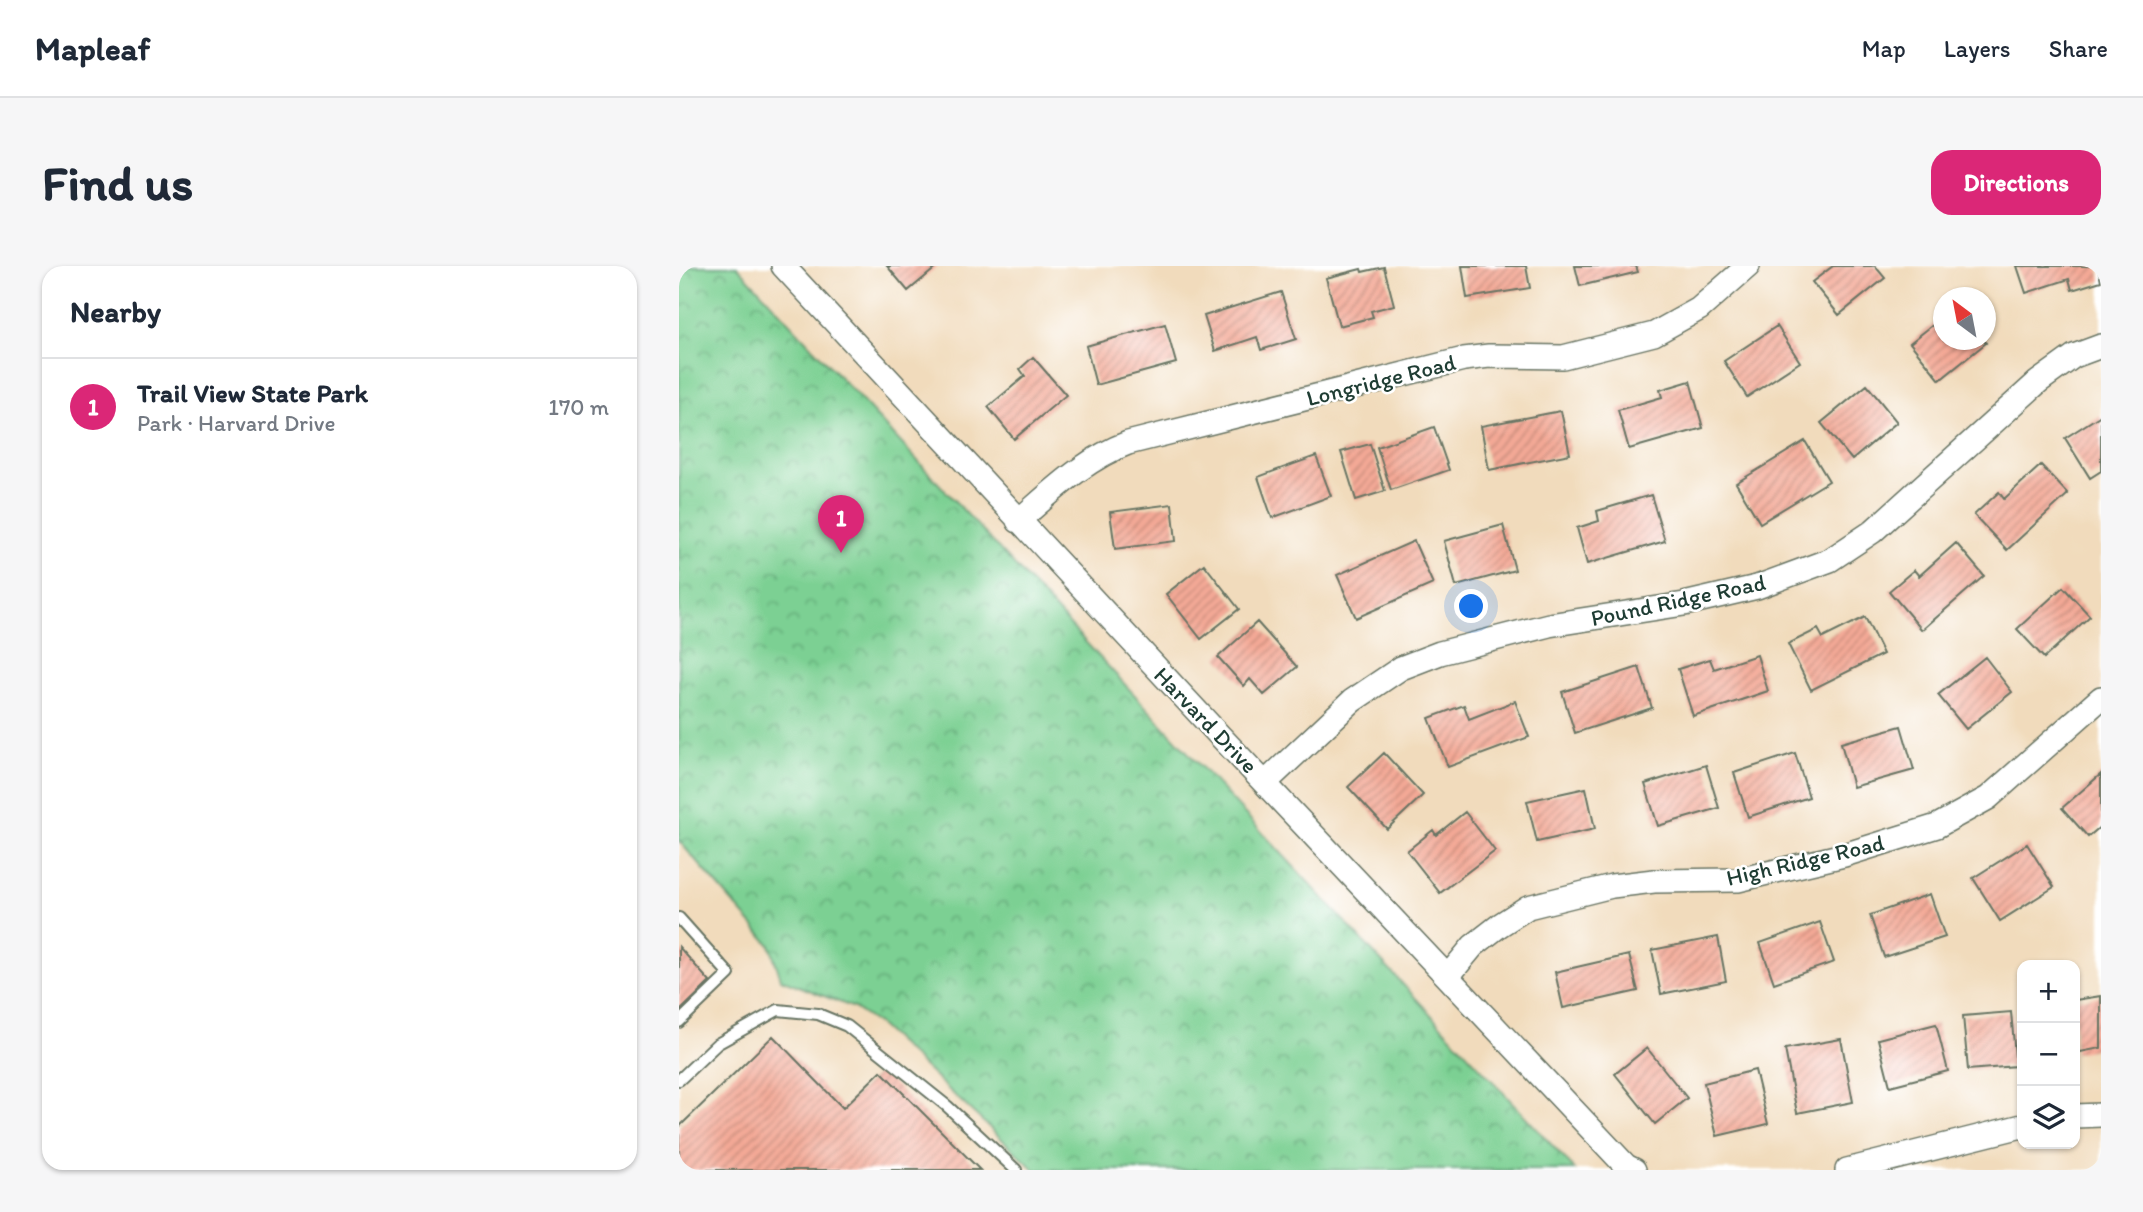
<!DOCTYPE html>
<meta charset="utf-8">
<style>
body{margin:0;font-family:Itim,sans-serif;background:#f6f6f7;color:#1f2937}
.controls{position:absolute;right:21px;bottom:21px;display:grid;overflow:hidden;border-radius:14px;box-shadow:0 2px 5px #0004}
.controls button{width:63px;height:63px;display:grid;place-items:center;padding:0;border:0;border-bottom:2px solid #e0e1e3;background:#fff;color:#1f2937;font:35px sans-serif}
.compass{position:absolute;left:1254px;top:21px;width:63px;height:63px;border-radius:50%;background:#fff;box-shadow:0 2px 5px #0004;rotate:328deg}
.you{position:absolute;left:793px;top:341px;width:24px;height:24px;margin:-18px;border:5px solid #fff;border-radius:50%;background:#1a73e8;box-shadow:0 0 0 10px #1a73e833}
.badge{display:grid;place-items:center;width:46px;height:46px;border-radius:50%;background:#db2777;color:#fff;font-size:23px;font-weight:700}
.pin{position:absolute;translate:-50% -58px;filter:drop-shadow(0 2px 4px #0008)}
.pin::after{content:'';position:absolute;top:37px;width:24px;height:21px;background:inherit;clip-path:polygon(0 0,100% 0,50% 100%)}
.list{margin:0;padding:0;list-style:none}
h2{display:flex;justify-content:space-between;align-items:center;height:91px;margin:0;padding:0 28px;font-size:30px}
h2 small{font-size:23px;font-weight:400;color:#747a83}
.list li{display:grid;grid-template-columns:46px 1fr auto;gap:21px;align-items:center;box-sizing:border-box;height:98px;padding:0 28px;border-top:2px solid #e0e1e3}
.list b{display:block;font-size:26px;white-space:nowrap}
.list p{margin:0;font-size:23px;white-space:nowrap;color:#747a83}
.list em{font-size:23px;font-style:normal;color:#747a83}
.icon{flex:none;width:38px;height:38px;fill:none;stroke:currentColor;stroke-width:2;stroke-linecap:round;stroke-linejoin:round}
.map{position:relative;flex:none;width:1422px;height:904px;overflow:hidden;border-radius:21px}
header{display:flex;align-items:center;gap:42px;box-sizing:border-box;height:98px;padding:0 35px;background:#fff;border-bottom:2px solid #e0e1e3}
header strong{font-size:33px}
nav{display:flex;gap:38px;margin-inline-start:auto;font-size:24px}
.intro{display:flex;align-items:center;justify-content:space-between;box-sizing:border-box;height:168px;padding:0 42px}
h1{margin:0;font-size:49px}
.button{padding:18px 32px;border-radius:21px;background:#db2777;color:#fff;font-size:24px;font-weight:700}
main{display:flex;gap:42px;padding:0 42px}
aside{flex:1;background:#fff;border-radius:21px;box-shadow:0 2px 5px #0004}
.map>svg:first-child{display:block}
</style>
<header>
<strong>Mapleaf</strong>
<nav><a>Map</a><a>Layers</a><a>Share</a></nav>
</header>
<div class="intro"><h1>Find us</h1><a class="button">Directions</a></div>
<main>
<aside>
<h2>Nearby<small></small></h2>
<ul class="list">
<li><span class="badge">1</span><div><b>Trail View State Park</b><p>Park · Harvard Drive</p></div><em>170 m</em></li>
</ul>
</aside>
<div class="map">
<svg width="1422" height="904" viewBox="0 0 1422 904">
<defs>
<pattern id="park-crowns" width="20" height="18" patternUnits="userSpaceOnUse" patternTransform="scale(1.75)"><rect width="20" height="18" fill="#7bd093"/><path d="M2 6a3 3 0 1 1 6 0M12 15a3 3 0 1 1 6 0" fill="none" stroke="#64aa79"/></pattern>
<pattern id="building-hatch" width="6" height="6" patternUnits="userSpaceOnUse" patternTransform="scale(1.75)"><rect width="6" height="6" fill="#f4a996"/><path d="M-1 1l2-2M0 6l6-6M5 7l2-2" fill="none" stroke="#c58b7b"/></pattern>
</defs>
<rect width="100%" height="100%" fill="#fff"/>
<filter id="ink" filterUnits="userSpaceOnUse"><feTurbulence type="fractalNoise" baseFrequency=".0143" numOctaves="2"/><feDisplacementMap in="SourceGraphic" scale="14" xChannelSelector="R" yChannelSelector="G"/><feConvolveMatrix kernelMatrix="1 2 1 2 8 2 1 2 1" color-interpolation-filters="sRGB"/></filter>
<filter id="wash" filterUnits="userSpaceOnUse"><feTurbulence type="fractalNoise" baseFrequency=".00686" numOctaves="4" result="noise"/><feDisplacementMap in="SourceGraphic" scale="28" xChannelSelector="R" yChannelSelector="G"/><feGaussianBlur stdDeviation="1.57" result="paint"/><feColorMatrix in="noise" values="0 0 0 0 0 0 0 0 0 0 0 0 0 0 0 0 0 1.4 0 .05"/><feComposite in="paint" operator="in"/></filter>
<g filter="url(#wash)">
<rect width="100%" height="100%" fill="#f1dbbc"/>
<path fill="url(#park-crowns)" stroke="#4d8664" stroke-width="2" d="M 0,0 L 58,0 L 896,904 L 356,904 L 200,759 L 175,742 L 102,713 L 91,679 L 0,575 Z"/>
<g id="blocks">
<path fill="url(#building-hatch)" d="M 208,0 L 259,0 L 229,25 Z
M 783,0 L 847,0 L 851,22 L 788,32 Z
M 896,0 L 957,0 L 959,6 L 901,20 Z
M 1154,0 L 1196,0 L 1206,12 L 1160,49 L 1133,16 Z
M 1338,0 L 1419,0 L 1422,15 L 1393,24 L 1390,13 L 1347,27 Z
M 705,1 L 715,39 L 692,45 L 694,51 L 660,60 L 647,12 L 682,3 L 683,6 Z
M 602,26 L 617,73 L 582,84 L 578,71 L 536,85 L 525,50 Z
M 1265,50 L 1265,74 L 1304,74 L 1307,77 L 1261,114 L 1231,77 Z
M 486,58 L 497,97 L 417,119 L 407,80 Z
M 1098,60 L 1121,96 L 1068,131 L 1045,95 Z
M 354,91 L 387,129 L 335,173 L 309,141 L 346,110 L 341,103 Z
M 1011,115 L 1024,162 L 950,183 L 939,144 L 983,131 L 981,124 Z
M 1188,119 L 1218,156 L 1173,194 L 1142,157 Z
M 882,145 L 891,188 L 810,204 L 802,160 Z
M 1422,149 L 1422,205 L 1411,212 L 1386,172 Z
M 755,161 L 770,204 L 712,224 L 698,181 Z
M 1126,175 L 1150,215 L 1081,257 L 1057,217 Z
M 691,178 L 706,225 L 677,234 L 662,186 Z
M 637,190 L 652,230 L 593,252 L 579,211 Z
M 1362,199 L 1389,228 L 1328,284 L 1295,249 L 1320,226 L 1325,233 Z
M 972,229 L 986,275 L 908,298 L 898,262 L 920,255 L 918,245 Z
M 493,238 L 497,275 L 436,283 L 431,246 Z
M 824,259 L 836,304 L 777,320 L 765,275 Z
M 735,275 L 754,318 L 677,352 L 658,309 Z
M 1277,277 L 1305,310 L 1243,364 L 1210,325 L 1235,304 L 1240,310 Z
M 525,298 L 560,343 L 522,373 L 487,328 Z
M 1384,321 L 1411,350 L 1365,392 L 1338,363 Z
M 1186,351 L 1204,388 L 1132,424 L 1109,378 L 1139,363 L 1144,372 Z
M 578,356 L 618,401 L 585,429 L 571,413 L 565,420 L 539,391 Z
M 1078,389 L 1089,425 L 1014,450 L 999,403 L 1031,393 L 1035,403 Z
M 1306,391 L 1333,426 L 1287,463 L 1259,429 Z
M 960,401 L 973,442 L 896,467 L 883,426 Z
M 836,435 L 850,471 L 769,501 L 750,452 L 785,439 L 790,453 Z
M 1222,460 L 1235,504 L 1174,521 L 1162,477 Z
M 705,487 L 744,529 L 708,563 L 669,521 Z
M 1116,487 L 1130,531 L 1069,551 L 1055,507 Z
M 1027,499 L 1040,542 L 979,560 L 966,518 Z
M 1422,508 L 1422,560 L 1409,571 L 1383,542 Z
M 907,522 L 916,563 L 858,576 L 848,535 Z
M 786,546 L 816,585 L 761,627 L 728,585 L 754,564 L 757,569 Z
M 1348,578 L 1375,621 L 1321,655 L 1294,612 Z
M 1251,628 L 1266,671 L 1205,691 L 1191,649 Z
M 1141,656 L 1155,696 L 1095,717 L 1081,677 Z
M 1039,671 L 1047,715 L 982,728 L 973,684 Z
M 0,681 L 31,716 L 0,746 Z
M 950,689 L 959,725 L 884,742 L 876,706 Z
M 1422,730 L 1422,782 L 1396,787 L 1396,734 Z
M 1332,746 L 1337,800 L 1289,804 L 1284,750 Z
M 1257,758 L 1269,805 L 1211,820 L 1199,773 Z
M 94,770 L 164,842 L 202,805 L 301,904 L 0,904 L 0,861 Z
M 1162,773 L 1174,836 L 1118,847 L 1106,783 Z
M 968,782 L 1008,832 L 976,858 L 936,808 Z
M 1076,804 L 1089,858 L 1038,870 L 1025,817 Z"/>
</g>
</g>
<g filter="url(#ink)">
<use href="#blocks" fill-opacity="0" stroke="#687464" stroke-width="2"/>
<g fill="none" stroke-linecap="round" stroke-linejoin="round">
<defs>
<path id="service" d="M 0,652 L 50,708 L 0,756
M 0,814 L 38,778 L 99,744 L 139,748 L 168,760 L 268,840 L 337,904"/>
<path id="minor" d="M 104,0 L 541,470 L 947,900 L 955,904
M 339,255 C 374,225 406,193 449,177 L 785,93 L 810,90 L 884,91 L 975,68 L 1020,43 L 1069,0
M 587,516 L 673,435 L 722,402 L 761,387 L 870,359 L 1005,338 L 1078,321 L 1151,294 L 1193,266 L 1359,116 L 1395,90 L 1422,80
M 770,709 L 794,680 L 821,659 L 849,641 L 933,620 L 975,615 L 1059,614 L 1165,589 L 1258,560 L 1309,532 L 1422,432
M 1396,850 L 1422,849
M 1168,904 L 1343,860"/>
</defs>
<use href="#service" stroke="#687464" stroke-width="14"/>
<use href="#minor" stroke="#687464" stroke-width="26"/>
<use href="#service" stroke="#fff" stroke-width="10"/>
<use href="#minor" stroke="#fff" stroke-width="23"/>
</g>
</g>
<g text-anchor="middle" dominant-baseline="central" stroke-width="5" stroke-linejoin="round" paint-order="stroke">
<g font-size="23" fill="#1f3d34" stroke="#fff">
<text transform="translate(702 114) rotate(-14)">Longridge Road</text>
<text transform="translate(999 334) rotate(-12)">Pound Ridge Road</text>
<text transform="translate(527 454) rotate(46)">Harvard Drive</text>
<text transform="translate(1126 594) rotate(-13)">High Ridge Road</text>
</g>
</g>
</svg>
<div class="controls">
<button>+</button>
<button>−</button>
<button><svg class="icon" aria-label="layers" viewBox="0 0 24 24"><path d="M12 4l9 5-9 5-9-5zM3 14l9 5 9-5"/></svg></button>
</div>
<svg class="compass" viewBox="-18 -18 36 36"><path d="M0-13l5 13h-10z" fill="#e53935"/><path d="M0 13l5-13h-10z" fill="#747a83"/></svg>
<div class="you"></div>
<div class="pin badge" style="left:162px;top:287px">1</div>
</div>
</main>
